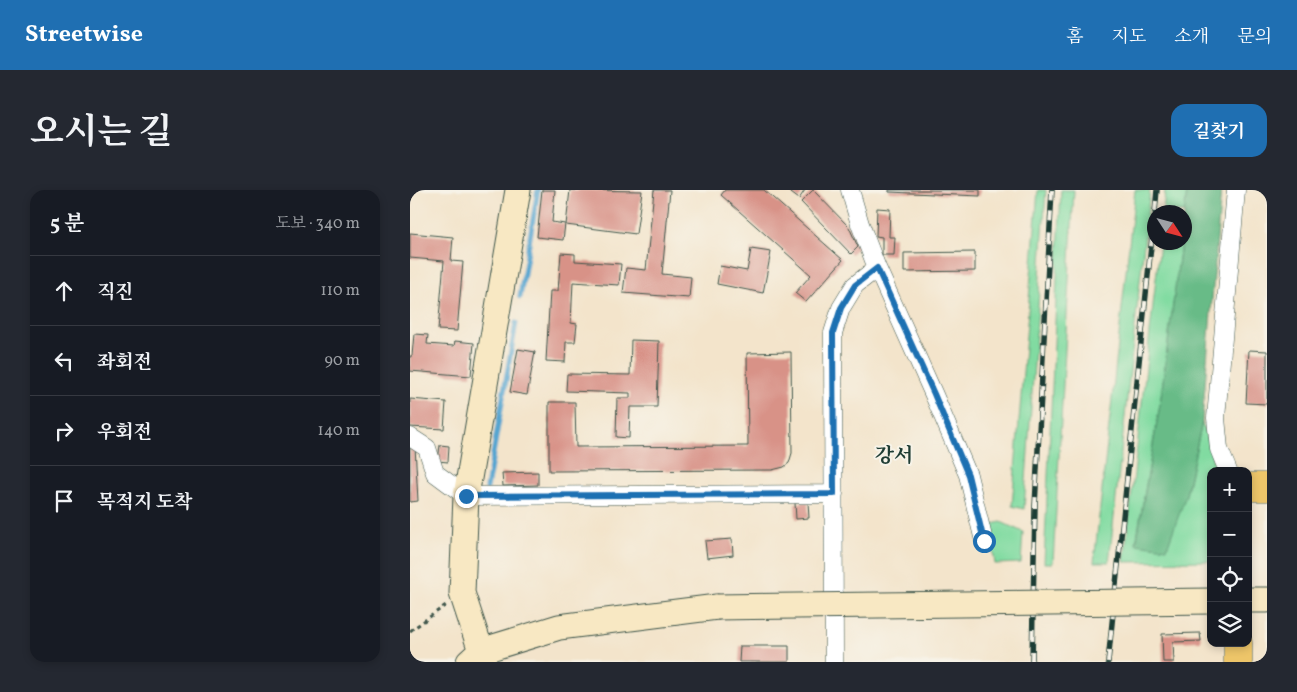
<!DOCTYPE html>
<html lang="ko">
<meta charset="utf-8">
<style>
body{margin:0;font-family:Vollkorn,"Noto Serif KR",serif;background:#242831;color:#f1f3f6}
.controls{position:absolute;right:15px;bottom:15px;display:grid;overflow:hidden;border-radius:10px;box-shadow:0 2px 8px #0003}
.controls button{width:45px;height:45px;display:grid;place-items:center;padding:0;border:0;border-bottom:1px solid #363941;background:#171b24;color:#f1f3f6;font:25px sans-serif}
.compass{position:absolute;left:737px;top:15px;width:45px;height:45px;border-radius:50%;background:#171b24;box-shadow:0 2px 8px #0003;rotate:126deg}
.stop{position:absolute;width:15px;height:15px;margin:-11px;border:4px solid #1f6fb2;border-radius:50%;background:#fff}
.stop.end{background:#1f6fb2;border-color:#fff;box-shadow:0 1px 5px #0008}
.list{margin:0;padding:0;list-style:none}
h2{display:flex;justify-content:space-between;align-items:center;height:65px;margin:0;padding:0 20px;font-size:21px}
h2 small{font-size:16px;font-weight:400;color:#9ea1a6}
.list li{display:grid;grid-template-columns:32px 1fr auto;gap:15px;align-items:center;box-sizing:border-box;height:70px;padding:0 20px;border-top:1px solid #363941}
.list b{display:block;font-size:19px;white-space:nowrap}
.list em{font-size:16px;font-style:normal;color:#9ea1a6}
.icon{flex:none;width:28px;height:28px;fill:none;stroke:currentColor;stroke-width:2;stroke-linecap:round;stroke-linejoin:round}
.map{position:relative;flex:none;width:857px;height:472px;overflow:hidden;border-radius:15px}
header{display:flex;align-items:center;gap:30px;box-sizing:border-box;height:70px;padding:0 25px;background:#1f6fb2;color:#fff}
header strong{font-size:24px}
nav{display:flex;gap:28px;margin-inline-start:auto;font-size:18px}
.intro{display:flex;align-items:center;justify-content:space-between;box-sizing:border-box;height:120px;padding:0 30px}
h1{margin:0;font-size:35px}
.button{padding:12px 22px;border-radius:15px;background:#1f6fb2;color:#fff;font-size:18px;font-weight:700}
main{display:flex;gap:30px;padding:0 30px}
aside{flex:1;background:#171b24;border-radius:15px;box-shadow:0 2px 8px #0003}
.map>svg:first-child{display:block}
</style>
<header>
<strong>Streetwise</strong>
<nav><a>홈</a><a>지도</a><a>소개</a><a>문의</a></nav>
</header>
<div class="intro"><h1>오시는 길</h1><a class="button">길찾기</a></div>
<main>
<aside>
<h2>5 분<small>도보 · 340 m</small></h2>
<ul class="list">
<li><svg class="icon" aria-label="ahead" viewBox="0 0 24 24"><path d="M12 20V5M6 11l6-6 6 6"/></svg><div><b>직진</b></div><em>110 m</em></li>
<li><svg class="icon" aria-label="left" viewBox="0 0 24 24"><path d="M17 20v-9H6M10 6l-5 5 5 5"/></svg><div><b>좌회전</b></div><em>90 m</em></li>
<li><svg class="icon" aria-label="right" viewBox="0 0 24 24"><path d="M7 20v-9h11M14 6l5 5-5 5"/></svg><div><b>우회전</b></div><em>140 m</em></li>
<li><svg class="icon" aria-label="arrive" viewBox="0 0 24 24"><path d="M6 21V4h12l-3 4 3 4H6"/></svg><div><b>목적지 도착</b></div></li>
</ul>
</aside>
<div class="map">
<svg width="857" height="472" viewBox="0 0 857 472">
<rect width="100%" height="100%" fill="#f7f3e8"/>
<filter id="ink" filterUnits="userSpaceOnUse"><feTurbulence type="fractalNoise" baseFrequency=".02" numOctaves="2"/><feDisplacementMap in="SourceGraphic" scale="10" xChannelSelector="R" yChannelSelector="G"/><feConvolveMatrix kernelMatrix="1 2 1 2 8 2 1 2 1" color-interpolation-filters="sRGB"/></filter>
<filter id="wash" filterUnits="userSpaceOnUse"><feTurbulence type="fractalNoise" baseFrequency=".0096" numOctaves="4" result="noise"/><feDisplacementMap in="SourceGraphic" scale="20" xChannelSelector="R" yChannelSelector="G"/><feGaussianBlur stdDeviation="1.12" result="paint"/><feColorMatrix in="noise" values="0 0 0 0 0 0 0 0 0 0 0 0 0 0 0 0 0 1.4 0 .05"/><feComposite in="paint" operator="in"/></filter>
<g filter="url(#wash)">
<rect width="100%" height="100%" fill="#f3e4cb"/>
<path fill="#81dba1" stroke="#508c6a" d="M 628,0 L 636,0 L 614,319 L 602,316 Z
M 651,0 L 664,0 L 643,373 L 634,373 Z
M 725,0 L 740,0 L 699,372 L 684,372 Z
M 755,0 L 777,0 L 775,24 L 774,22 L 753,22 Z
M 750,53 L 771,53 L 750,214 L 726,353 L 776,305 L 792,232 L 806,281 L 801,281 L 801,371 L 714,372 Z
M 591,332 L 613,342 L 611,373 L 585,374 L 579,335 Z"/>
<path fill="#68bb87" stroke="#447c5e" d="M 777,0 L 811,0 L 792,232 L 776,305 L 757,358 L 726,354 L 750,214 L 771,53 L 774,52 L 774,24 Z"/>
<g fill="none" stroke-linecap="round" stroke-linejoin="round">
<path stroke="#56a5d0" stroke-width="5" d="M 110,107 L 128,0
M 77,298 L 106,133"/>
</g>
<g id="blocks">
<path fill="#d89287" d="M 132,0 L 145,0 L 142,32 L 155,34 L 153,50 L 127,47 Z
M 160,0 L 232,1 L 226,44 L 156,35 Z
M 244,0 L 260,0 L 252,84 L 281,87 L 279,108 L 213,103 L 216,78 L 236,80 Z
M 315,0 L 354,0 L 433,70 L 396,112 L 385,103 L 401,85 L 311,5 Z
M 377,0 L 395,0 L 389,9 Z
M 403,0 L 439,37 L 448,57 L 441,64 L 391,12 Z
M 479,0 L 570,0 L 570,6 L 479,2 Z
M 467,18 L 480,19 L 479,47 L 485,47 L 484,65 L 472,65 L 472,47 L 466,46 Z
M 0,43 L 43,47 L 41,71 L 53,72 L 47,141 L 28,140 L 34,71 L 0,68 Z
M 341,59 L 361,62 L 353,103 L 307,94 L 310,76 L 337,81 Z
M 565,62 L 565,81 L 494,82 L 494,63 Z
M 151,63 L 165,64 L 165,71 L 211,74 L 209,95 L 163,92 L 161,133 L 167,134 L 165,152 L 156,152 L 155,172 L 136,171 L 140,101 L 148,101 Z
M 4,144 L 18,145 L 17,154 L 44,156 L 45,151 L 64,153 L 61,186 L 0,181 L 0,166 L 2,166 Z
M 221,150 L 249,151 L 247,217 L 220,217 L 219,248 L 206,247 L 207,208 L 220,208 L 220,203 L 156,201 L 157,184 L 220,185 Z
M 108,159 L 125,162 L 117,205 L 100,202 Z
M 839,160 L 857,161 L 857,214 L 836,213 Z
M 381,162 L 382,263 L 379,273 L 374,277 L 362,280 L 139,281 L 139,212 L 165,212 L 166,257 L 338,256 L 337,163 Z
M 0,209 L 36,212 L 34,239 L 0,237 Z
M 30,255 L 39,256 L 38,272 L 28,271 Z
M 0,256 L 5,256 L 8,311 L 0,312 Z
M 128,282 L 128,295 L 93,296 L 92,283 Z
M 398,312 L 399,328 L 386,329 L 385,313 Z
M 322,349 L 323,365 L 297,368 L 295,351 Z
M 790,443 L 791,451 L 763,452 L 764,472 L 753,472 L 752,444 Z
M 330,456 L 379,456 L 379,472 L 329,472 Z"/>
</g>
</g>
<g filter="url(#ink)">
<use href="#blocks" fill-opacity="0" stroke="#3f564b" stroke-width="1"/>
<g fill="none" stroke-linecap="round" stroke-linejoin="round">
<defs>
<path id="street" d="M 440,0 L 450,34 L 467,78 L 524,205 L 558,285 L 574,351
M 0,247 L 17,258 L 25,283 L 56,306 L 424,304
M 818,281 L 809,259 L 806,228 L 826,0
M 424,472 L 423,143 L 431,118 L 445,95 L 467,78"/>
<path id="secondary" d="M 838,410 L 857,410
M 71,461 L 52,403 L 56,306 L 108,0
M 59,472 L 71,461 L 149,437 L 307,417"/>
<path id="primary" d="M 838,297 L 857,297
M 828,453 L 828,472"/>
</defs>
<use href="#street" stroke="#3f564b" stroke-width="19"/>
<use href="#secondary" stroke="#3f564b" stroke-width="27"/>
<use href="#primary" stroke="#3f564b" stroke-width="29"/>
<path stroke="#3f564b" stroke-width="3" stroke-dasharray="4 4" stroke-linecap="butt" d="M 0,441 L 36,415"/>
<use href="#street" stroke="#fff" stroke-width="18"/>
<use href="#secondary" stroke="#f8e8c3" stroke-width="25"/>
<use href="#primary" stroke="#edc569" stroke-width="28"/>
<defs>
<path id="rail" d="M 745,22 L 747,0
M 622,472 L 625,316 L 642,0
M 698,472 L 744,27"/>
</defs>
<use href="#rail" stroke="#1f3d34" stroke-width="5.5"/>
<use href="#rail" stroke="#f7f3e8" stroke-width="4" stroke-dasharray="11" stroke-linecap="butt"/>
<defs>
<path id="secondary-bridge" d="M 307,417 L 801,411"/>
</defs>
<use href="#secondary-bridge" stroke="#3f564b" stroke-width="27" stroke-linecap="butt"/>
<use href="#secondary-bridge" stroke="#f8e8c3" stroke-width="25"/>
</g>
</g>
<g fill="none" stroke-linecap="round" stroke-linejoin="round" filter="url(#ink)">
<path stroke="#1f6fb2" stroke-width="6" d="M 56,306 L 424,304 L 423,143 L 431,118 L 445,95 L 467,78 L 524,204 L 558,285 L 574,351"/>
</g>
<g text-anchor="middle" dominant-baseline="central" stroke-width="4" stroke-linejoin="round" paint-order="stroke">
<g font-size="20" font-weight="bold" fill="#1f3d34" stroke="#f7f3e8">
<text x="484" y="267">강서</text>
</g>
</g>
</svg>
<div class="controls">
<button>+</button>
<button>−</button>
<button><svg class="icon" aria-label="locate" viewBox="0 0 24 24"><circle cx="12" cy="12" r="6"/><path d="M12 2v4M12 18v4M2 12h4M18 12h4"/></svg></button>
<button><svg class="icon" aria-label="layers" viewBox="0 0 24 24"><path d="M12 4l9 5-9 5-9-5zM3 14l9 5 9-5"/></svg></button>
</div>
<svg class="compass" viewBox="-18 -18 36 36"><path d="M0-13l5 13h-10z" fill="#e53935"/><path d="M0 13l5-13h-10z" fill="#9ea1a6"/></svg>
<div class="stop" style="left:574px;top:351px"></div>
<div class="stop end" style="left:56px;top:306px"></div>
</div>
</main>
